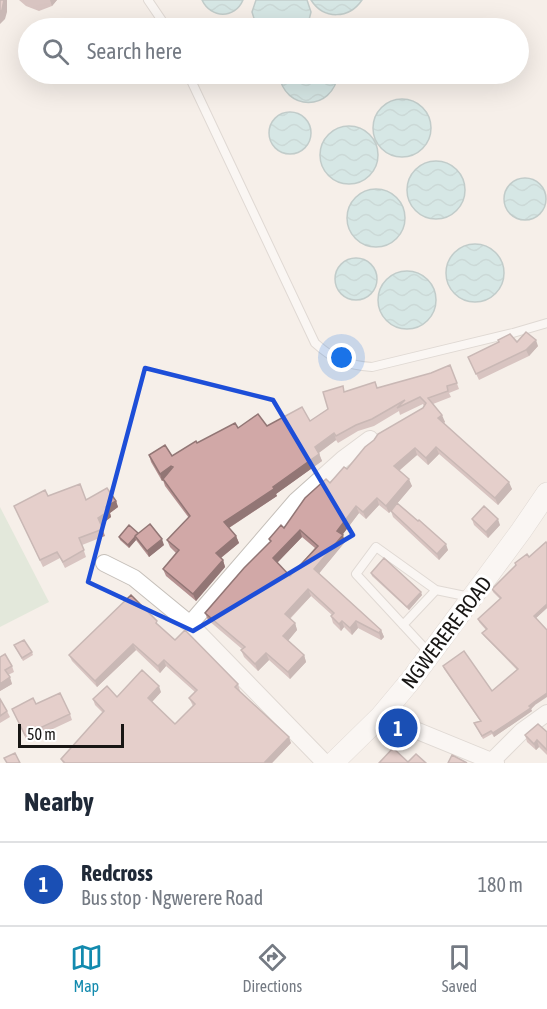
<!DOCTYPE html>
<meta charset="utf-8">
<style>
body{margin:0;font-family:"Asap Condensed",sans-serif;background:#f2f2f3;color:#1f2937}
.scale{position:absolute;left:18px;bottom:15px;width:106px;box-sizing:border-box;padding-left:6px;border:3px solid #181614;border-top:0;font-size:16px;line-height:21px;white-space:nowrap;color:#181614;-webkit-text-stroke:4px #fff;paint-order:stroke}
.you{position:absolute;left:342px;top:358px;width:21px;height:21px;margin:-15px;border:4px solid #fff;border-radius:50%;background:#1a73e8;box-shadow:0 0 0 9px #1a73e833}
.badge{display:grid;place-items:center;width:39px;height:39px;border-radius:50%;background:#138aae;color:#fff;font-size:20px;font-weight:700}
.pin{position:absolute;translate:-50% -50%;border:3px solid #fff;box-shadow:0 2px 6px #0006}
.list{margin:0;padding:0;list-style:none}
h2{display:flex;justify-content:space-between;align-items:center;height:78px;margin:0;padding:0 24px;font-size:26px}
h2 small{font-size:20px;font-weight:400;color:#747a83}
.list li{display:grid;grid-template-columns:39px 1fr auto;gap:18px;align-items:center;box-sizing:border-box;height:84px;padding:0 24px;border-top:2px solid #e0e1e3}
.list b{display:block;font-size:22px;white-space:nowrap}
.list p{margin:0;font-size:20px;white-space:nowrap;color:#747a83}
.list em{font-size:20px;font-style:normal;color:#747a83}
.icon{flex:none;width:33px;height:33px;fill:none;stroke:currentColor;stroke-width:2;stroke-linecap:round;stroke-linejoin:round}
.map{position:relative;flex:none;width:547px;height:763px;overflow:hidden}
.search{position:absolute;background:#fff;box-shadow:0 6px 24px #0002;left:18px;right:18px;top:18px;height:66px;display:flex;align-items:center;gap:15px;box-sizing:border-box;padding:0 21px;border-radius:33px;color:#747a83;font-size:22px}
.sheet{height:162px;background:#fff}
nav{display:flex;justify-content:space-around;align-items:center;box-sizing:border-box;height:84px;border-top:2px solid #e0e1e3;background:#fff;font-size:16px;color:#747a83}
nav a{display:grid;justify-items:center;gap:3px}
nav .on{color:#138aae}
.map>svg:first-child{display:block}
</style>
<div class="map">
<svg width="547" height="763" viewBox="0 0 547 763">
<defs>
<pattern id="water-waves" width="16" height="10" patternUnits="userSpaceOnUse" patternTransform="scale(1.5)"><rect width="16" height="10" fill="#b0dee1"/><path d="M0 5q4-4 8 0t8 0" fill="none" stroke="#97bec0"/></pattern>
</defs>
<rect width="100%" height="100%" fill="#f6efe9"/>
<path fill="#cde1c9" d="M 0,507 L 49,602 L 0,627 Z"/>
<path fill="url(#water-waves)" stroke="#82a2a4" stroke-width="1.5" d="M 202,0 L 243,0 C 235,19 211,19 202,0 Z
M 256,0 L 307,0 L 311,12 L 307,28 L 257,28 L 252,12 Z
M 311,0 L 362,0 C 349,19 324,20 311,0 Z
M 363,20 L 373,20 L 387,28 L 346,28 L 353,23 Z
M 279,74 L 338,74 C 333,112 284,112 279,74 Z
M373 128a29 29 0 1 1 58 0a29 29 0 1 1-58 0Z
M269 133a21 21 0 1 1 42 0a21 21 0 1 1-42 0Z
M320 155a29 29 0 1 1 58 0a29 29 0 1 1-58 0Z
M407 190a29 29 0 1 1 58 0a29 29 0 1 1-58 0Z
M504 199a21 21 0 1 1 42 0a21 21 0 1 1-42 0Z
M347 218a29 29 0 1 1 58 0a29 29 0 1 1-58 0Z
M446 273a29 29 0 1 1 58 0a29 29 0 1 1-58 0Z
M335 279a21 21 0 1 1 42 0a21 21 0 1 1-42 0Z
M378 300a29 29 0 1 1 58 0a29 29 0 1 1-58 0Z"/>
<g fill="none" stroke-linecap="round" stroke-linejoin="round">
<defs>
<path id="service" d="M 148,0 L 167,28
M 188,74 L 315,343 C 334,360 346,365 372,367 L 513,333 L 547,323
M 403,625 L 436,590
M 430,654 L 356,574 L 376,547 L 436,590 L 470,597"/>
<path id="minor" d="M 104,563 L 134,578 L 190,624 L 325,763
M 190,624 L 296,501 L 343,459 L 370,439
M 381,716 L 496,763
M 492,761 L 522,731 L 547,713"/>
<path id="tertiary" d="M 333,763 L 381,716 L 411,680 L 521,531 L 547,493"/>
</defs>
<use href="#service" stroke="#c5bfb9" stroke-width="10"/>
<use href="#minor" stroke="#c5bfb9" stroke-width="18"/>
<use href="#tertiary" stroke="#c5bfb9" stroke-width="22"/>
<use href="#service" stroke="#fff" stroke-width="8"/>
<use href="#minor" stroke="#fff" stroke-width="16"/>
<use href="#tertiary" stroke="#fff" stroke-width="21"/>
</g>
<path fill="#b49090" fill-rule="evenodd" d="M 19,0 L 57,0 L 52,6 L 39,11 L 26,6 Z
M 499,342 L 517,342 L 538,346 L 529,356 L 479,380 L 468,357 Z
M 450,365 L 459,389 L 449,393 L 451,397 L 433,404 L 445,422 L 444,423 L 512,489 L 498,505 L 439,454 L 428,465 L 417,455 L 399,471 L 412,486 L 396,505 L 448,550 L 439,560 L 393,517 L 391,511 L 389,513 L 379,505 L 366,519 L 359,513 L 342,535 L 345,542 L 319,573 L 381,630 L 384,637 L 381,640 L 358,628 L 352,635 L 344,627 L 341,631 L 333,623 L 331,616 L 332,615 L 311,596 L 290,619 L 295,623 L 297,630 L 288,641 L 304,655 L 306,662 L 290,679 L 269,660 L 258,671 L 244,657 L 241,650 L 242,649 L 208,620 L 205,613 L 270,542 L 269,539 L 284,528 L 330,483 L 423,408 L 424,406 L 423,404 L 400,415 L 399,411 L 374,426 L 358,431 L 338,443 L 336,440 L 319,453 L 322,461 L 276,494 L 277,496 L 229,528 L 236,536 L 239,543 L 221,558 L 223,560 L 225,567 L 196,601 L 166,576 L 163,569 L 176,553 L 170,547 L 167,540 L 189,518 L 165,486 L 163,480 L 162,481 L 151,462 L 149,455 L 172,456 L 197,443 L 238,428 L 267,426 L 310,421 L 328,409 L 345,392 L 377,388 L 431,373 ZM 302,537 L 315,548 L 290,576 L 277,563 Z
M 48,496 L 86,500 L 116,501 L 118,507 L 110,513 L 111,517 L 101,524 L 105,536 L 82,545 L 86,557 L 65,568 L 60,558 L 43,567 L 14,506 Z
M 472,519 L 500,525 L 488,538 L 474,525 Z
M 138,533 L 164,545 L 149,557 L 136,540 L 129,548 L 120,540 L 119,537 Z
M 547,544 L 547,608 L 536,618 L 535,705 L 531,709 L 532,711 L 494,737 L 492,734 L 483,739 L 474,723 L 480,721 L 444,669 L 443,666 L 492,691 L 517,670 L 484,636 L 482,633 L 486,630 L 479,622 L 478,619 L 500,599 L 493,592 L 492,589 Z
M 371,573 L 422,595 L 409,610 L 372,576 Z
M 159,626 L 175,640 L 238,684 L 240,691 L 239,691 L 291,743 L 272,763 L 63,763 L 61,759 L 103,713 L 95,705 L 93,699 L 161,692 L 152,702 L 175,724 L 193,706 L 189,698 L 195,692 L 166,666 L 160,673 L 136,650 L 97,687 L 72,661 L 69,655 Z
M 14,645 L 32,652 L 33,655 L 23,661 Z
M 0,657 L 12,666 L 14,672 L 8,675 L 12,684 L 0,691 Z
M 0,699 L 7,711 L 10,717 L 0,723 Z
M 36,704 L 70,714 L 72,720 L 27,741 L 12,709 Z
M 547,732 L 547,755 L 539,747 L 536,750 L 527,742 L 525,735 Z"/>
<path fill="#927675" d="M 4,0 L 7,0 L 7,12 L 5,19 L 0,24 L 0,12 Z
M 50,0 L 57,0 L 52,6 Z
M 536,340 L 538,346 L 529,356 L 526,350 Z
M 442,415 L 445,422 L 441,425 L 438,418 Z
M 334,433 L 336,440 L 317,454 L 315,447 Z
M 436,447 L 439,454 L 428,465 L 426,458 Z
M 415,448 L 417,455 L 396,473 L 394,466 Z
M 319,454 L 322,461 L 276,494 L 277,496 L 227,529 L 224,522 Z
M 171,466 L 174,473 L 162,481 L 160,474 Z
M 409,479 L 412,486 L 389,513 L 386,506 Z
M 509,482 L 512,489 L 498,505 L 495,498 Z
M 377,498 L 379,505 L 366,519 L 363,512 Z
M 116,501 L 118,507 L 110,513 L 111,517 L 101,525 L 98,518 L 106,507 Z
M 356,506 L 359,513 L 340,538 L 337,531 Z
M 498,519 L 500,525 L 488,538 L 486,532 Z
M 300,530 L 302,537 L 275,565 L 273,558 Z
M 343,535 L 345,542 L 317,576 L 314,569 Z
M 236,536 L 239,543 L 218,560 L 216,553 Z
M 135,537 L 136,540 L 129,548 L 128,545 Z
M 162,539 L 164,545 L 149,557 L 147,551 Z
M 446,544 L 448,550 L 439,560 L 437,554 Z
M 223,560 L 225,567 L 196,601 L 193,594 Z
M 308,589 L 311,596 L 287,621 L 285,614 Z
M 421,592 L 422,595 L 409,610 L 407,607 Z
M 547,604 L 547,608 L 535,619 L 534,616 Z
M 342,621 L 344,627 L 341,631 L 339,624 Z
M 356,621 L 358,628 L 352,635 L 350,628 Z
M 295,623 L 297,630 L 286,643 L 283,636 Z
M 381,630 L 384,637 L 381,640 L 379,633 Z
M 133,644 L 136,650 L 97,687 L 95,681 Z
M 266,653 L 269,660 L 258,671 L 255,664 Z
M 304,655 L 306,662 L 290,679 L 288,672 Z
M 164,660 L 166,666 L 160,673 L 158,666 Z
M 10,677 L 12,684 L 0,691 L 0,684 Z
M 159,686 L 161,692 L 150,704 L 148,698 Z
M 547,693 L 547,697 L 535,705 L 531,709 L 532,711 L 494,737 L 493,733 L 534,702 Z
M 289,737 L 291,743 L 272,763 L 264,763 Z
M 537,740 L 539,747 L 536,750 L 534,744 Z"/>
<path fill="#d1a8a7" stroke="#927675" stroke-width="1.5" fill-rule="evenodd" d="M 0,0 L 4,0 L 2,10 L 0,12 Z
M 526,332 L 536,340 L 526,350 L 476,374 L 468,357 L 499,342 L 498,340 L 510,334 L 517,342 Z
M 450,365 L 457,383 L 447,386 L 448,391 L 428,398 L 442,415 L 438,418 L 509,482 L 495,498 L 436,447 L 426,458 L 415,448 L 394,466 L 409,479 L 386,506 L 377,498 L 363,512 L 356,506 L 337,531 L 343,535 L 314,569 L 381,630 L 379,633 L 356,621 L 350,628 L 342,621 L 339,624 L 331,616 L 334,613 L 308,589 L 285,614 L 295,623 L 283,636 L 304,655 L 288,672 L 266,653 L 255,664 L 241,650 L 245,647 L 205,613 L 244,568 L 271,541 L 269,539 L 281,525 L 284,528 L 305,498 L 326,479 L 330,483 L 344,467 L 347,469 L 365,447 L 374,440 L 378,434 L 423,408 L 426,403 L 420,397 L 397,408 L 405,400 L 372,419 L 356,425 L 336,436 L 334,433 L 315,447 L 319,454 L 273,487 L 274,489 L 224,522 L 236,536 L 216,553 L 223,560 L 193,594 L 163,569 L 179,550 L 167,540 L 190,516 L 163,479 L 173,467 L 171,466 L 160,474 L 149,455 L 165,445 L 172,456 L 196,441 L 197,443 L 235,423 L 238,428 L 258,414 L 267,426 L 302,407 L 310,421 L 328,409 L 323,392 L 343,386 L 344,392 L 375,382 L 377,388 L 431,373 ZM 300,530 L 318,546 L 290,576 L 273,558 Z
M 80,484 L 86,500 L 107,488 L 116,501 L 106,507 L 109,511 L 98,518 L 103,529 L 79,538 L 84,550 L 63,562 L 57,552 L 40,560 L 14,506 L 45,490 L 48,496 Z
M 397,503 L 418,521 L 419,520 L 446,544 L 437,554 L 391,511 Z
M 484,506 L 498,519 L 486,532 L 472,519 Z
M 150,524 L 162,539 L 147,551 L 135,536 Z
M 129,525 L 138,533 L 135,536 L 135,537 L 128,545 L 119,537 Z
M 546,542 L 547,544 L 547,604 L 534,616 L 547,630 L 547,693 L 534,702 L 529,706 L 531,708 L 493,733 L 491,731 L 482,736 L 474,723 L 481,721 L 443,666 L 464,651 L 492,691 L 518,669 L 482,633 L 487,629 L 478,619 L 501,598 L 492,589 L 516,565 L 515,563 L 527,554 L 529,557 Z
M 384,558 L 421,592 L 407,607 L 371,573 Z
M 131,595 L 157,621 L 156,623 L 175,640 L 185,630 L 238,684 L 235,687 L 289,737 L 264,763 L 65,763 L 61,759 L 104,711 L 93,699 L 107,686 L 117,697 L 142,670 L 159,686 L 148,698 L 175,724 L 195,704 L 189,698 L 197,690 L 164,660 L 158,666 L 133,644 L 95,681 L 69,655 Z
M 24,640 L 32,652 L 22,658 L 14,645 Z
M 5,654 L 12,666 L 5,670 L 10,677 L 0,684 L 0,657 Z
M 60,693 L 70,714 L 25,735 L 12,709 L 33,698 L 36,704 Z
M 0,699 L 7,711 L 0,716 Z
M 538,724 L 547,732 L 547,750 L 537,740 L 534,744 L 525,735 Z
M 393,748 L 408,762 L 416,754 L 426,763 L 379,763 Z
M 15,753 L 20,763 L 7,763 L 4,758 Z
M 452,755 L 467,763 L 448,763 Z"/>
<path d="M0 0H547V763H0ZM 145,368 L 273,400 L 353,535 L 193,631 L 88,582 Z" fill="#f6efe9" fill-opacity=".55" fill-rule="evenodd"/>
<path fill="none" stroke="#1d4ed8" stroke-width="4.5" stroke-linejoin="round" d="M 145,368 L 273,400 L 353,535 L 193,631 L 88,582 Z"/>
<g text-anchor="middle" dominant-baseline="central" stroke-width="6" stroke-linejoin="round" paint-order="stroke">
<g font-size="21" fill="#181614" stroke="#fff">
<text transform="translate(446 632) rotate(-53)">NGWERERE ROAD</text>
</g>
</g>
</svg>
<div class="scale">50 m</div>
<div class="you"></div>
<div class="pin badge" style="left:398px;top:728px;background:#1a4fb4">1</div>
<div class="search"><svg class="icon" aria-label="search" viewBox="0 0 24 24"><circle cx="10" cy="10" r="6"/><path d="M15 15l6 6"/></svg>Search here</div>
</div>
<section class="sheet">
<h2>Nearby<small></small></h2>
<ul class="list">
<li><span class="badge" style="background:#1a4fb4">1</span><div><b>Redcross</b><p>Bus stop · Ngwerere Road</p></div><em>180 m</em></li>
</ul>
</section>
<nav>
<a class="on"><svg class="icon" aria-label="map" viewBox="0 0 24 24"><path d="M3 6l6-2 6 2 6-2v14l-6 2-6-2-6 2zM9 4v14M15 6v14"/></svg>Map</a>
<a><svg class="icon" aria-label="directions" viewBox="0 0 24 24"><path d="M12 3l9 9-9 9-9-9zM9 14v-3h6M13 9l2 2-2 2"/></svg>Directions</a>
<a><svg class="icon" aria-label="saved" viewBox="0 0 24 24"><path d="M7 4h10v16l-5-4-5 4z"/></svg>Saved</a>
</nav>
